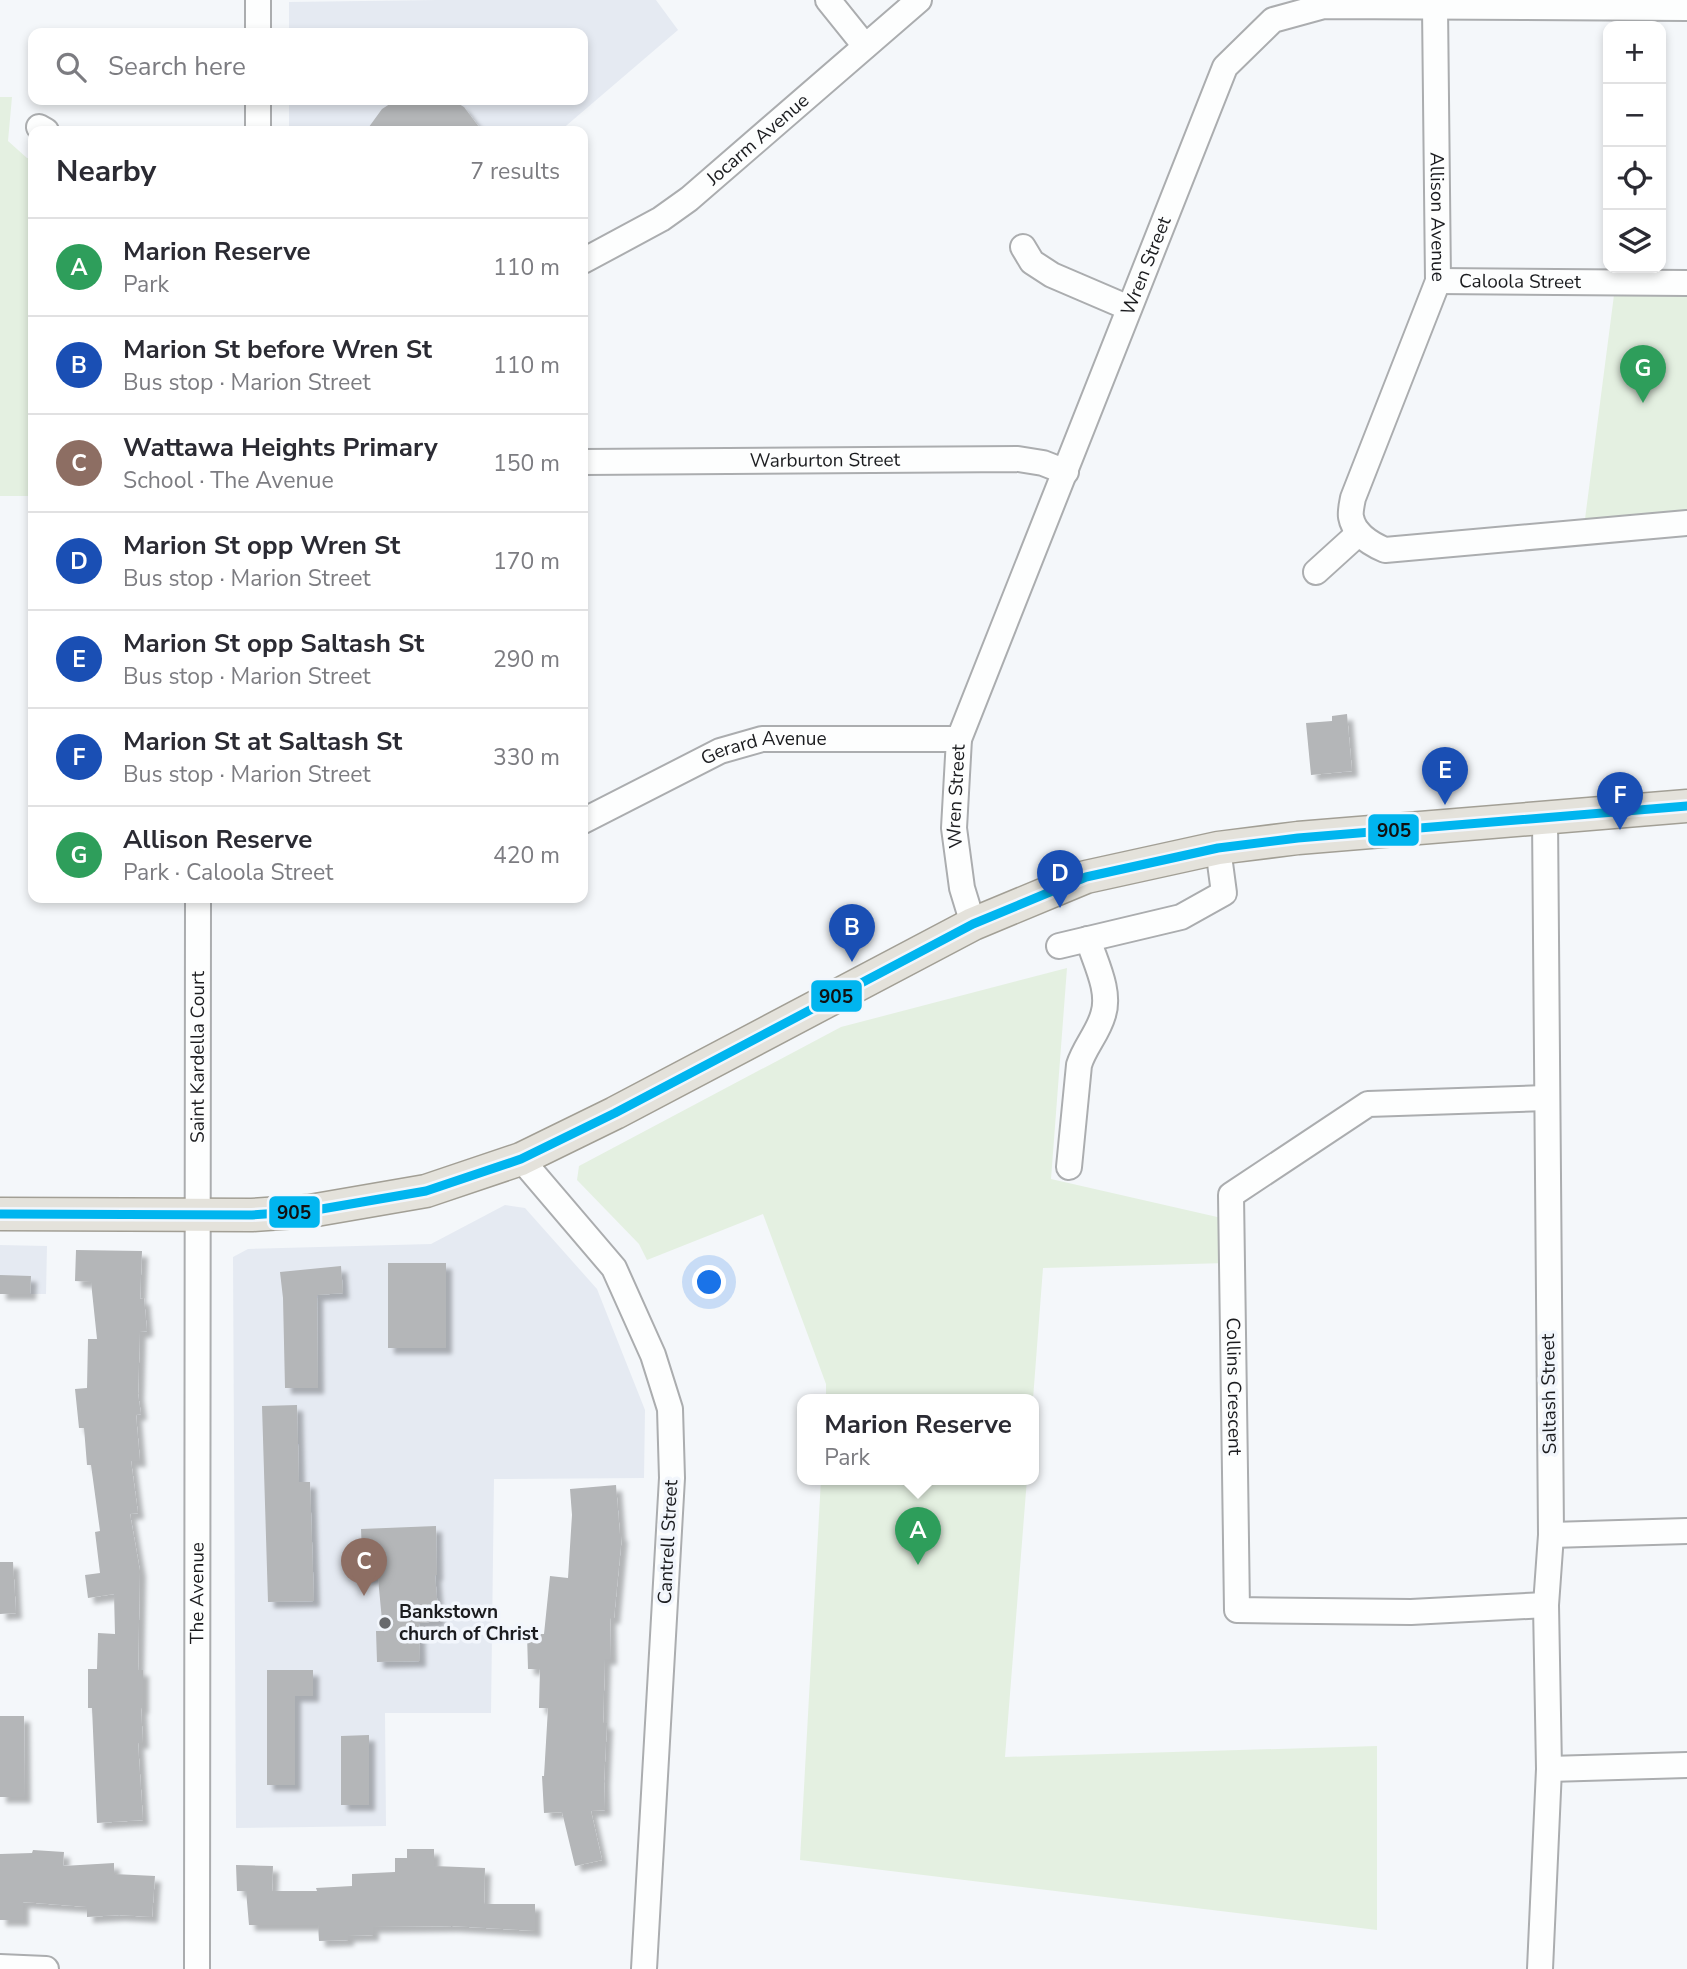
<!DOCTYPE html>
<meta charset="utf-8">
<style>
body{margin:0;font-family:"Nunito Sans",sans-serif;background:#f7f7f7;color:#2b2b33}
.controls{position:absolute;right:21px;top:21px;display:grid;overflow:hidden;border-radius:14px;box-shadow:0 4px 10px #0003}
.controls button{width:63px;height:63px;display:grid;place-items:center;padding:0;border:0;border-bottom:2px solid #e1e1e2;background:#fff;color:#2b2b33;font:35px sans-serif}
.you{position:absolute;left:710px;top:1283px;width:24px;height:24px;margin:-18px;border:5px solid #fff;border-radius:50%;background:#1a73e8;box-shadow:0 0 0 10px #1a73e833}
.badge{display:grid;place-items:center;width:46px;height:46px;border-radius:50%;background:#b45309;color:#fff;font-size:23px;font-weight:700}
.pin{position:absolute;translate:-50% -58px;filter:drop-shadow(0 2px 4px #0008)}
.pin::after{content:'';position:absolute;top:37px;width:24px;height:21px;background:inherit;clip-path:polygon(0 0,100% 0,50% 100%)}
.popup{position:absolute;left:797px;top:1394px;width:242px;height:91px;box-sizing:border-box;display:grid;place-content:center;border-radius:14px;background:#fff;filter:drop-shadow(0 2px 5px #0005);font-size:23px;white-space:nowrap;color:#7c7c81}
.popup b{font-size:26px;color:#2b2b33}
.popup::after{content:'';position:absolute;left:50%;top:100%;margin-left:-14px;border:14px solid transparent;border-top-color:#fff}
.list{margin:0;padding:0;list-style:none}
h2{display:flex;justify-content:space-between;align-items:center;height:91px;margin:0;padding:0 28px;font-size:30px}
h2 small{font-size:23px;font-weight:400;color:#7c7c81}
.list li{display:grid;grid-template-columns:46px 1fr auto;gap:21px;align-items:center;box-sizing:border-box;height:98px;padding:0 28px;border-top:2px solid #e1e1e2}
.list b{display:block;font-size:26px;white-space:nowrap}
.list p{margin:0;font-size:23px;white-space:nowrap;color:#7c7c81}
.list em{font-size:23px;font-style:normal;color:#7c7c81}
.icon{flex:none;width:38px;height:38px;fill:none;stroke:currentColor;stroke-width:2;stroke-linecap:round;stroke-linejoin:round}
.map{position:relative;flex:none;width:1687px;height:1969px;overflow:hidden}
.search{position:absolute;background:#fff;box-shadow:0 4px 10px #0003;left:28px;top:28px;width:560px;height:77px;display:flex;align-items:center;gap:18px;box-sizing:border-box;padding:0 24px;border-radius:14px;color:#7c7c81;font-size:26px}
.panel{position:absolute;background:#fff;box-shadow:0 4px 10px #0003;left:28px;top:126px;width:560px;height:777px;border-radius:14px}
.map>svg:first-child{display:block}
</style>
<div class="map">
<svg width="1687" height="1969" viewBox="0 0 1687 1969">
<defs>
<filter id="shadow"><feDropShadow dx="6" dy="6" stdDeviation="2" flood-color="#0004"/></filter>
</defs>
<rect width="100%" height="100%" fill="#f4f7fa"/>
<path fill="#e5eaf2" d="M 437,0 L 656,0 L 678,30 L 560,131 L 289,131 L 289,100 L 583,100 L 583,33 L 289,33 L 289,2 Z
M 505,1205 L 525,1208 L 597,1289 L 645,1410 L 644,1478 L 494,1479 L 491,1713 L 385,1713 L 386,1826 L 236,1828 L 233,1257 L 248,1249 L 431,1244 Z
M 0,1245 L 47,1246 L 46,1294 L 0,1294 Z"/>
<path fill="#e4f0e1" d="M 0,97 L 12,97 L 8,141 L 27,158 L 33,158 L 33,496 L 0,496 Z
M 1614,295 L 1687,295 L 1687,512 L 1585,519 Z
M 1067,968 L 1051,1179 L 1226,1219 L 1227,1263 L 1043,1268 L 1033,1399 L 826,1399 L 826,1384 L 763,1214 L 647,1260 L 639,1244 L 577,1180 L 579,1166 L 841,1027 Z
M 821,1479 L 1027,1479 L 1005,1757 L 1377,1746 L 1377,1930 L 800,1860 Z"/>
<path fill="#b4b6b8" filter="url(#shadow)" d="M 396,100 L 452,100 L 464,107 L 482,131 L 366,131 L 382,109 Z
M 1347,714 L 1352,771 L 1311,775 L 1306,723 L 1332,721 L 1332,716 Z
M 76,1250 L 142,1251 L 140,1299 L 144,1298 L 147,1331 L 140,1332 L 138,1394 L 141,1414 L 136,1415 L 140,1461 L 131,1461 L 138,1513 L 130,1514 L 140,1571 L 138,1670 L 143,1670 L 143,1708 L 141,1708 L 143,1743 L 138,1743 L 143,1820 L 97,1823 L 92,1708 L 88,1708 L 88,1669 L 97,1669 L 98,1633 L 115,1634 L 114,1594 L 88,1598 L 85,1575 L 100,1573 L 95,1532 L 100,1531 L 91,1465 L 87,1465 L 84,1428 L 79,1428 L 75,1389 L 87,1388 L 88,1339 L 97,1339 L 91,1282 L 75,1281 Z
M 388,1263 L 446,1263 L 446,1348 L 388,1348 Z
M 341,1266 L 343,1293 L 317,1295 L 318,1388 L 285,1388 L 283,1298 L 280,1272 Z
M 0,1275 L 31,1276 L 30,1294 L 0,1294 Z
M 297,1405 L 299,1482 L 310,1482 L 314,1601 L 268,1602 L 262,1406 Z
M 616,1485 L 620,1535 L 622,1535 L 614,1618 L 610,1618 L 611,1659 L 605,1659 L 603,1723 L 607,1723 L 604,1781 L 605,1810 L 591,1811 L 602,1860 L 575,1866 L 562,1812 L 544,1813 L 542,1776 L 544,1776 L 548,1708 L 539,1708 L 540,1669 L 528,1669 L 527,1634 L 544,1634 L 550,1576 L 568,1578 L 572,1515 L 570,1489 Z
M 436,1526 L 437,1575 L 435,1575 L 439,1621 L 419,1623 L 420,1661 L 377,1662 L 376,1631 L 383,1631 L 378,1578 L 363,1578 L 361,1529 Z
M 0,1562 L 13,1562 L 16,1613 L 0,1614 Z
M 267,1670 L 313,1670 L 313,1696 L 295,1696 L 295,1785 L 267,1785 Z
M 0,1716 L 24,1716 L 25,1797 L 0,1797 Z
M 369,1735 L 369,1805 L 341,1805 L 341,1736 Z
M 407,1849 L 434,1849 L 434,1866 L 485,1868 L 484,1904 L 535,1904 L 535,1931 L 452,1926 L 373,1927 L 373,1935 L 348,1936 L 348,1940 L 319,1941 L 318,1925 L 249,1925 L 246,1891 L 237,1891 L 236,1865 L 273,1866 L 272,1891 L 317,1891 L 316,1888 L 352,1886 L 352,1874 L 395,1872 L 395,1858 L 407,1858 Z
M 33,1850 L 64,1852 L 63,1866 L 114,1863 L 114,1874 L 155,1876 L 152,1917 L 119,1915 L 87,1917 L 87,1907 L 23,1902 L 23,1920 L 0,1920 L 0,1854 L 32,1853 Z"/>
<g fill="none" stroke-linecap="round" stroke-linejoin="round">
<defs>
<g id="minor">
<path d="M 258,0 L 258,33"/>
<path d="M 828,0 L 865,46"/>
<path id="s1" d="M 1435,7 L 1438,281 L 1353,498 C 1352,503 1350,512 1351,517 C 1354,534 1371,544 1385,550 L 1687,523"/>
<path d="M 258,100 L 258,131"/>
<path d="M 39,127 L 46,131"/>
<path d="M 1023,247 L 1032,262 L 1052,275 L 1129,308"/>
<path id="s2" d="M 583,261 L 661,219 L 689,199 L 919,0"/>
<path id="s3" d="M 1438,281 L 1687,283"/>
<path id="s4" d="M 583,462 L 1018,459 L 1043,463 L 1066,472"/>
<path d="M 1316,572 L 1359,533"/>
<path id="s5" d="M 583,821 L 720,751 L 762,739 L 959,739"/>
<path id="s6" d="M 973,924 L 962,888 L 954,828 L 959,739 L 1225,67 L 1273,20 L 1324,6 L 1687,8"/>
<path d="M 1059,946 L 1181,917 L 1224,893 L 1218,848"/>
<path id="s7" d="M 1546,1098 L 1368,1104 L 1231,1195 L 1237,1610 L 1411,1612 L 1546,1605"/>
<path d="M 521,1159 L 614,1268 L 653,1355 L 670,1409 L 672,1478 L 644,1969"/>
<path d="M 1069,1167 L 1079,1065 C 1084,1048 1098,1033 1103,1015 C 1111,991 1095,962 1088,939"/>
<path d="M 1551,1535 L 1687,1531"/>
<path d="M 1549,1769 L 1687,1765"/>
<path d="M 0,1967 L 46,1969"/>
<path id="s8" d="M 197,1969 L 198,898"/>
<path d="M 1540,1969 L 1549,1769 L 1546,1605 L 1551,1535 L 1545,818"/>
</g>
<path id="major" d="M 0,1214 L 252,1215 L 310,1211 L 426,1191 L 521,1159 L 615,1113 L 973,924 L 1086,877 L 1218,848 L 1298,838 L 1687,806"/>
</defs>
<use href="#minor" stroke="#abadaf" stroke-width="28"/>
<use href="#major" stroke="#a29f95" stroke-width="35"/>
<use href="#minor" stroke="#fdfefe" stroke-width="24"/>
<use href="#major" stroke="#e4e2db" stroke-width="32"/>
<defs>
<path id="bus-1" d="M 0,1214 L 252,1215 L 310,1211 L 426,1191 L 521,1159 L 615,1113 L 973,924 L 1086,877 L 1218,848 L 1298,838 L 1687,806"/>
</defs>
<use href="#bus-1" stroke="#f2f6fc" stroke-width="14"/>
<use href="#bus-1" stroke="#00b5ef" stroke-width="9"/>
</g>
<circle fill="#67696c" stroke="#f2f6fc" stroke-width="2.5" cx="385" cy="1623" r="7"/>
<g text-anchor="middle" dominant-baseline="central" stroke-width="7" stroke-linejoin="round" paint-order="stroke">
<g font-size="19" fill="#1b1c1f" stroke="#f2f6fc">
<text stroke="none"><textPath href="#s2" startOffset="214">Jocarm Avenue</textPath></text>
<text stroke="none"><textPath href="#s1" startOffset="210">Allison Avenue</textPath></text>
<text stroke="none"><textPath href="#s6" startOffset="696">Wren Street</textPath></text>
<text stroke="none"><textPath href="#s3" startOffset="82">Caloola Street</textPath></text>
<text stroke="none"><textPath href="#s4" startOffset="242">Warburton Street</textPath></text>
<text stroke="none"><textPath href="#s5" startOffset="198">Gerard Avenue</textPath></text>
<text stroke="none"><textPath href="#s6" startOffset="130">Wren Street</textPath></text>
<text stroke="none"><textPath href="#s8" startOffset="912">Saint Kardella Court</textPath></text>
<text stroke="none"><textPath href="#s7" startOffset="534">Collins Crescent</textPath></text>
<text transform="translate(1549 1394) rotate(-91)">Saltash Street</text>
<text transform="translate(668 1542) rotate(-87)">Cantrell Street</text>
<text stroke="none"><textPath href="#s8" startOffset="376">The Avenue</textPath></text>
</g>
<g font-size="19" font-weight="bold" fill="#1b1c1f" stroke="#f2f6fc" text-anchor="start">
<text x="399" y="1612">Bankstown<tspan x="399" dy="22">church of Christ</tspan></text>
</g>
</g>
<g stroke="#f2f6fc" stroke-width="2.5">
<rect x="1367" y="813" width="53" height="34" rx="7" fill="#00b5ef"/>
<rect x="810" y="979" width="53" height="34" rx="7" fill="#00b5ef"/>
<rect x="268" y="1195" width="53" height="34" rx="7" fill="#00b5ef"/>
</g>
<g font-size="19" text-anchor="middle" font-weight="bold" fill="#111">
<text x="1394" y="837">905</text>
<text x="836" y="1003">905</text>
<text x="294" y="1219">905</text>
</g>
</svg>
<div class="controls">
<button>+</button>
<button>−</button>
<button><svg class="icon" aria-label="locate" viewBox="0 0 24 24"><circle cx="12" cy="12" r="6"/><path d="M12 2v4M12 18v4M2 12h4M18 12h4"/></svg></button>
<button><svg class="icon" aria-label="layers" viewBox="0 0 24 24"><path d="M12 4l9 5-9 5-9-5zM3 14l9 5 9-5"/></svg></button>
</div>
<div class="you"></div>
<div class="pin badge" style="left:918px;top:1565px;background:#2e9e5b">A</div>
<div class="popup"><b>Marion Reserve</b>Park</div>
<div class="pin badge" style="left:852px;top:962px;background:#1a4fb4">B</div>
<div class="pin badge" style="left:364px;top:1596px;background:#8d6e63">C</div>
<div class="pin badge" style="left:1060px;top:908px;background:#1a4fb4">D</div>
<div class="pin badge" style="left:1445px;top:805px;background:#1a4fb4">E</div>
<div class="pin badge" style="left:1620px;top:830px;background:#1a4fb4">F</div>
<div class="pin badge" style="left:1643px;top:403px;background:#2e9e5b">G</div>
<div class="search"><svg class="icon" aria-label="search" viewBox="0 0 24 24"><circle cx="10" cy="10" r="6"/><path d="M15 15l6 6"/></svg>Search here</div>
<section class="panel">
<h2>Nearby<small>7 results</small></h2>
<ul class="list">
<li><span class="badge" style="background:#2e9e5b">A</span><div><b>Marion Reserve</b><p>Park</p></div><em>110 m</em></li>
<li><span class="badge" style="background:#1a4fb4">B</span><div><b>Marion St before Wren St</b><p>Bus stop · Marion Street</p></div><em>110 m</em></li>
<li><span class="badge" style="background:#8d6e63">C</span><div><b>Wattawa Heights Primary</b><p>School · The Avenue</p></div><em>150 m</em></li>
<li><span class="badge" style="background:#1a4fb4">D</span><div><b>Marion St opp Wren St</b><p>Bus stop · Marion Street</p></div><em>170 m</em></li>
<li><span class="badge" style="background:#1a4fb4">E</span><div><b>Marion St opp Saltash St</b><p>Bus stop · Marion Street</p></div><em>290 m</em></li>
<li><span class="badge" style="background:#1a4fb4">F</span><div><b>Marion St at Saltash St</b><p>Bus stop · Marion Street</p></div><em>330 m</em></li>
<li><span class="badge" style="background:#2e9e5b">G</span><div><b>Allison Reserve</b><p>Park · Caloola Street</p></div><em>420 m</em></li>
</ul>
</section>
</div>
